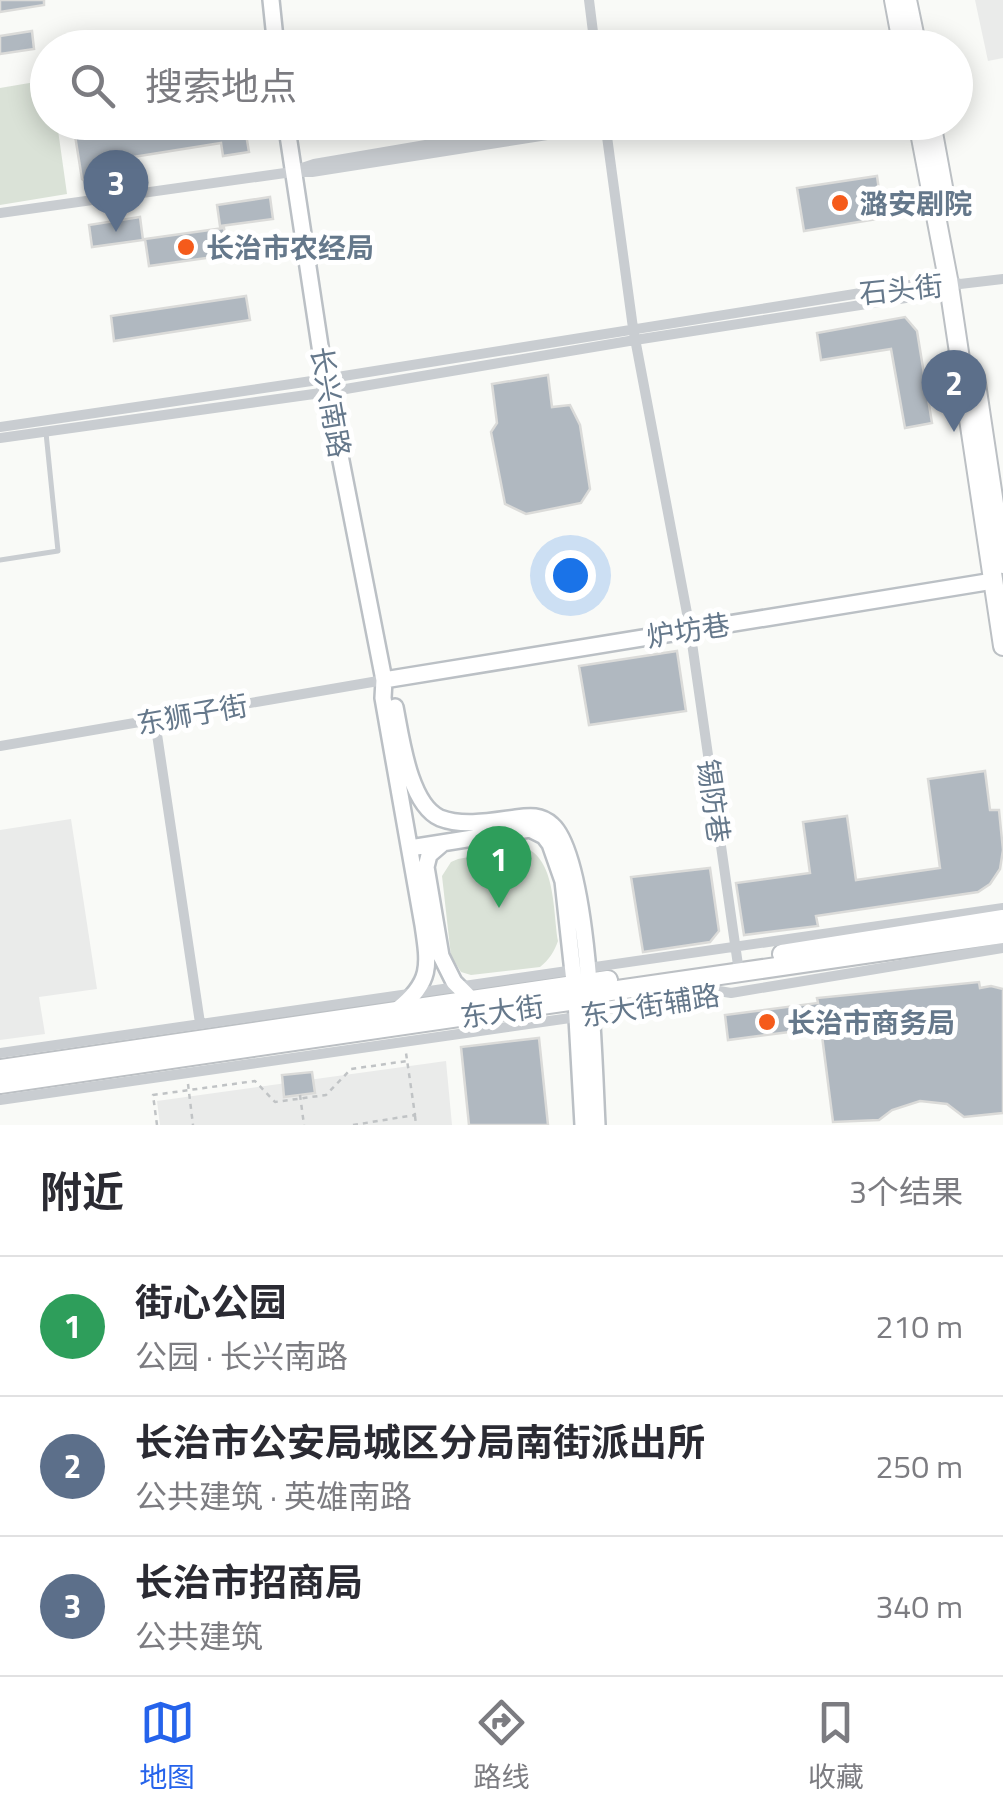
<!DOCTYPE html>
<html lang="zh">
<meta charset="utf-8">
<style>
body{margin:0;font-family:"Titillium Web","Noto Sans SC",sans-serif;background:#f7f7f7;color:#2b2b33}
.you{position:absolute;left:570px;top:575px;width:35px;height:35px;margin:-25px;border:8px solid #fff;border-radius:50%;background:#1a73e8;box-shadow:0 0 0 15px #1a73e833}
.badge{display:grid;place-items:center;width:65px;height:65px;border-radius:50%;background:#2563eb;color:#fff;font-size:32px;font-weight:700}
.pin{position:absolute;translate:-50% -82px;filter:drop-shadow(0 2px 5px #0008)}
.pin::after{content:'';position:absolute;top:52px;width:35px;height:30px;background:inherit;clip-path:polygon(0 0,100% 0,50% 100%)}
.list{margin:0;padding:0;list-style:none}
h2{display:flex;justify-content:space-between;align-items:center;height:130px;margin:0;padding:0 40px;font-size:42px}
h2 small{font-size:32px;font-weight:400;color:#7c7c81}
.list li{display:grid;grid-template-columns:65px 1fr auto;gap:30px;align-items:center;box-sizing:border-box;height:140px;padding:0 40px;border-top:2px solid #e1e1e2}
.list b{display:block;font-size:38px;white-space:nowrap}
.list p{margin:0;font-size:32px;white-space:nowrap;color:#7c7c81}
.list em{font-size:32px;font-style:normal;color:#7c7c81}
.icon{flex:none;width:55px;height:55px;fill:none;stroke:currentColor;stroke-width:2;stroke-linecap:round;stroke-linejoin:round}
.map{position:relative;flex:none;width:1003px;height:1125px;overflow:hidden}
.search{position:absolute;background:#fff;box-shadow:0 5px 25px #0003;left:30px;right:30px;top:30px;height:110px;display:flex;align-items:center;gap:25px;box-sizing:border-box;padding:0 35px;border-radius:55px;color:#7c7c81;font-size:38px}
.sheet{height:550px;background:#fff}
nav{display:flex;justify-content:space-around;align-items:center;box-sizing:border-box;height:140px;border-top:2px solid #e1e1e2;background:#fff;font-size:28px;color:#7c7c81}
nav a{display:grid;justify-items:center;gap:5px}
nav .on{color:#2563eb}
.map>svg:first-child{display:block}
</style>
<div class="map">
<svg width="1003" height="1125" viewBox="0 0 1003 1125">
<rect width="100%" height="100%" fill="#f9faf7"/>
<path fill="#eaebea" d="M 975,0 L 1003,0 L 1003,58 L 988,61 Z
M 71,819 L 97,989 L 39,997 L 45,1034 L 0,1040 L 0,830 Z
M 446,1061 L 452,1125 L 160,1125 L 157,1101 Z"/>
<path fill="#dae2d7" d="M 47,80 L 48,122 L 57,123 L 67,194 L 0,205 L 0,88 Z
M 524,847 C 556,859 553,911 558,941 C 554,952 549,960 540,967 L 471,975 L 461,972 L 451,956 L 442,876 L 451,862 L 458,859 Z"/>
<path fill="#b0b8c0" stroke="#dbdbd9" stroke-width="2.5" d="M 0,0 L 44,0 L 44,5 L 0,12 Z
M 32,31 L 34,49 L 0,54 L 0,36 Z
M 101,122 L 103,135 L 182,122 L 244,122 L 249,152 L 223,156 L 221,143 L 108,161 L 110,173 L 108,179 L 98,186 L 90,185 L 82,179 L 73,123 Z
M 877,176 L 883,218 L 804,231 L 797,188 Z
M 270,197 L 273,219 L 220,226 L 217,205 Z
M 140,217 L 143,240 L 92,247 L 89,225 Z
M 224,228 L 228,255 L 149,266 L 145,239 Z
M 246,296 L 250,320 L 114,341 L 111,316 Z
M 905,317 L 917,331 L 932,423 L 905,428 L 891,349 L 821,360 L 817,333 Z
M 548,375 L 552,407 L 570,405 L 580,425 L 590,489 L 581,503 L 526,514 L 505,504 L 491,432 L 497,423 L 492,384 Z
M 677,651 L 686,711 L 589,725 L 579,666 Z
M 985,771 L 990,810 L 999,810 L 1003,850 L 1000,869 L 990,884 L 978,892 L 816,916 L 818,926 L 744,935 L 736,883 L 810,873 L 803,822 L 847,816 L 856,880 L 940,868 L 928,779 Z
M 710,868 L 719,931 L 710,942 L 643,952 L 631,877 Z
M 979,982 L 980,988 L 991,986 L 1003,989 L 1003,1113 L 964,1117 L 947,1104 L 920,1101 L 892,1110 L 879,1120 L 833,1122 L 821,1028 L 728,1040 L 725,1015 L 818,1003 L 817,998 Z
M 539,1038 L 548,1125 L 469,1125 L 461,1047 Z
M 312,1072 L 315,1093 L 284,1097 L 282,1075 Z"/>
<g fill="none" stroke-linecap="round" stroke-linejoin="round">
<defs>
<path id="secondary" d="M 271,0 L 276,48
M 286,122 L 325,379 L 384,680 L 383,698 L 423,925 C 429,965 432,982 398,1009
M 384,680 L 993,581
M 395,707 C 401,737 409,804 440,818 C 463,827 493,821 516,818 C 530,816 541,815 552,825 C 590,858 594,1069 597,1125
M 443,843 L 429,855 L 426,867 L 441,956 L 454,982 L 471,999
M 410,848 L 530,829 L 544,836 L 550,844 L 563,881 L 576,1000 L 583,1125"/>
<path id="primary" d="M 894,0 L 903,48
M 907,0 L 917,48
M 918,122 L 948,279 L 1003,646
M 931,122 L 945,198
M 975,377 L 1003,564
M 782,954 L 1003,919
M 0,1069 L 608,980
M 0,1084 L 576,1000 L 590,994 L 1003,934"/>
</defs>
<use href="#secondary" stroke="#bbc0c5" stroke-width="20"/>
<use href="#primary" stroke="#bcc0c4" stroke-width="22"/>
<path stroke="#c0c3c5" stroke-width="2.5" stroke-dasharray="5 5" stroke-linecap="butt" d="M 188,1084 L 193,1125
M 300,1095 L 304,1125
M 415,1116 L 416,1125
M 157,1125 L 153,1095 L 255,1081 L 275,1102 L 326,1095 L 351,1069 L 407,1061
M 353,1125 L 415,1115 L 406,1053"/>
<path stroke="#c9cdd1" stroke-width="5" d="M 0,560 L 58,551 L 46,433"/>
<path stroke="#c9cdd1" stroke-width="10" d="M 589,0 L 595,48
M 605,122 L 633,328 L 690,629 L 739,972
M 302,168 L 314,164 L 560,122
M 0,213 L 292,172 L 312,172 L 630,122
M 0,427 L 325,379 L 948,279 L 960,284 L 1003,279
M 0,438 L 328,392 L 635,340 L 951,291
M 155,721 L 200,1023
M 0,746 L 384,680
M 0,1053 C 334,1003 669,959 1003,908
M 0,1100 L 577,1017 L 630,1004 L 719,991 L 731,993 L 1003,948"/>
<use href="#secondary" stroke="#fff" stroke-width="15"/>
<use href="#primary" stroke="#fff" stroke-width="18"/>
</g>
<g fill="#f55b1b" stroke="#fff" stroke-width="4">
<circle cx="840" cy="203" r="10"/>
<circle cx="186" cy="247" r="10"/>
<circle cx="767" cy="1022" r="10"/>
</g>
<g text-anchor="middle" dominant-baseline="central" stroke-width="10" stroke-linejoin="round" paint-order="stroke">
<g font-size="28" font-weight="bold" fill="#65788b" stroke="#fff" text-anchor="start">
<text x="860" y="203">潞安剧院</text>
<text x="206" y="247">长治市农经局</text>
<text x="787" y="1022">长治市商务局</text>
</g>
<g font-size="28" fill="#65788b" stroke="#fff">
<text transform="translate(901 289) rotate(-6)">石头街</text>
<text transform="translate(331 402) rotate(80)">长兴南路</text>
<text transform="translate(688 630) rotate(-9)">炉坊巷</text>
<text transform="translate(192 714) rotate(-10)">东狮子街</text>
<text transform="translate(714 801) rotate(82)">锡防巷</text>
<text transform="translate(650 1005) rotate(-9)">东大街辅路</text>
<text transform="translate(502 1011) rotate(-8)">东大街</text>
</g>
</g>
</svg>
<div class="you"></div>
<div class="pin badge" style="left:499px;top:908px;background:#2e9e5b">1</div>
<div class="pin badge" style="left:954px;top:432px;background:#5c6f8a">2</div>
<div class="pin badge" style="left:116px;top:232px;background:#5c6f8a">3</div>
<div class="search"><svg class="icon" aria-label="search" viewBox="0 0 24 24"><circle cx="10" cy="10" r="6"/><path d="M15 15l6 6"/></svg>搜索地点</div>
</div>
<section class="sheet">
<h2>附近<small>3个结果</small></h2>
<ul class="list">
<li><span class="badge" style="background:#2e9e5b">1</span><div><b>街心公园</b><p>公园 · 长兴南路</p></div><em>210 m</em></li>
<li><span class="badge" style="background:#5c6f8a">2</span><div><b>长治市公安局城区分局南街派出所</b><p>公共建筑 · 英雄南路</p></div><em>250 m</em></li>
<li><span class="badge" style="background:#5c6f8a">3</span><div><b>长治市招商局</b><p>公共建筑</p></div><em>340 m</em></li>
</ul>
</section>
<nav>
<a class="on"><svg class="icon" aria-label="map" viewBox="0 0 24 24"><path d="M3 6l6-2 6 2 6-2v14l-6 2-6-2-6 2zM9 4v14M15 6v14"/></svg>地图</a>
<a><svg class="icon" aria-label="directions" viewBox="0 0 24 24"><path d="M12 3l9 9-9 9-9-9zM9 14v-3h6M13 9l2 2-2 2"/></svg>路线</a>
<a><svg class="icon" aria-label="saved" viewBox="0 0 24 24"><path d="M7 4h10v16l-5-4-5 4z"/></svg>收藏</a>
</nav>
